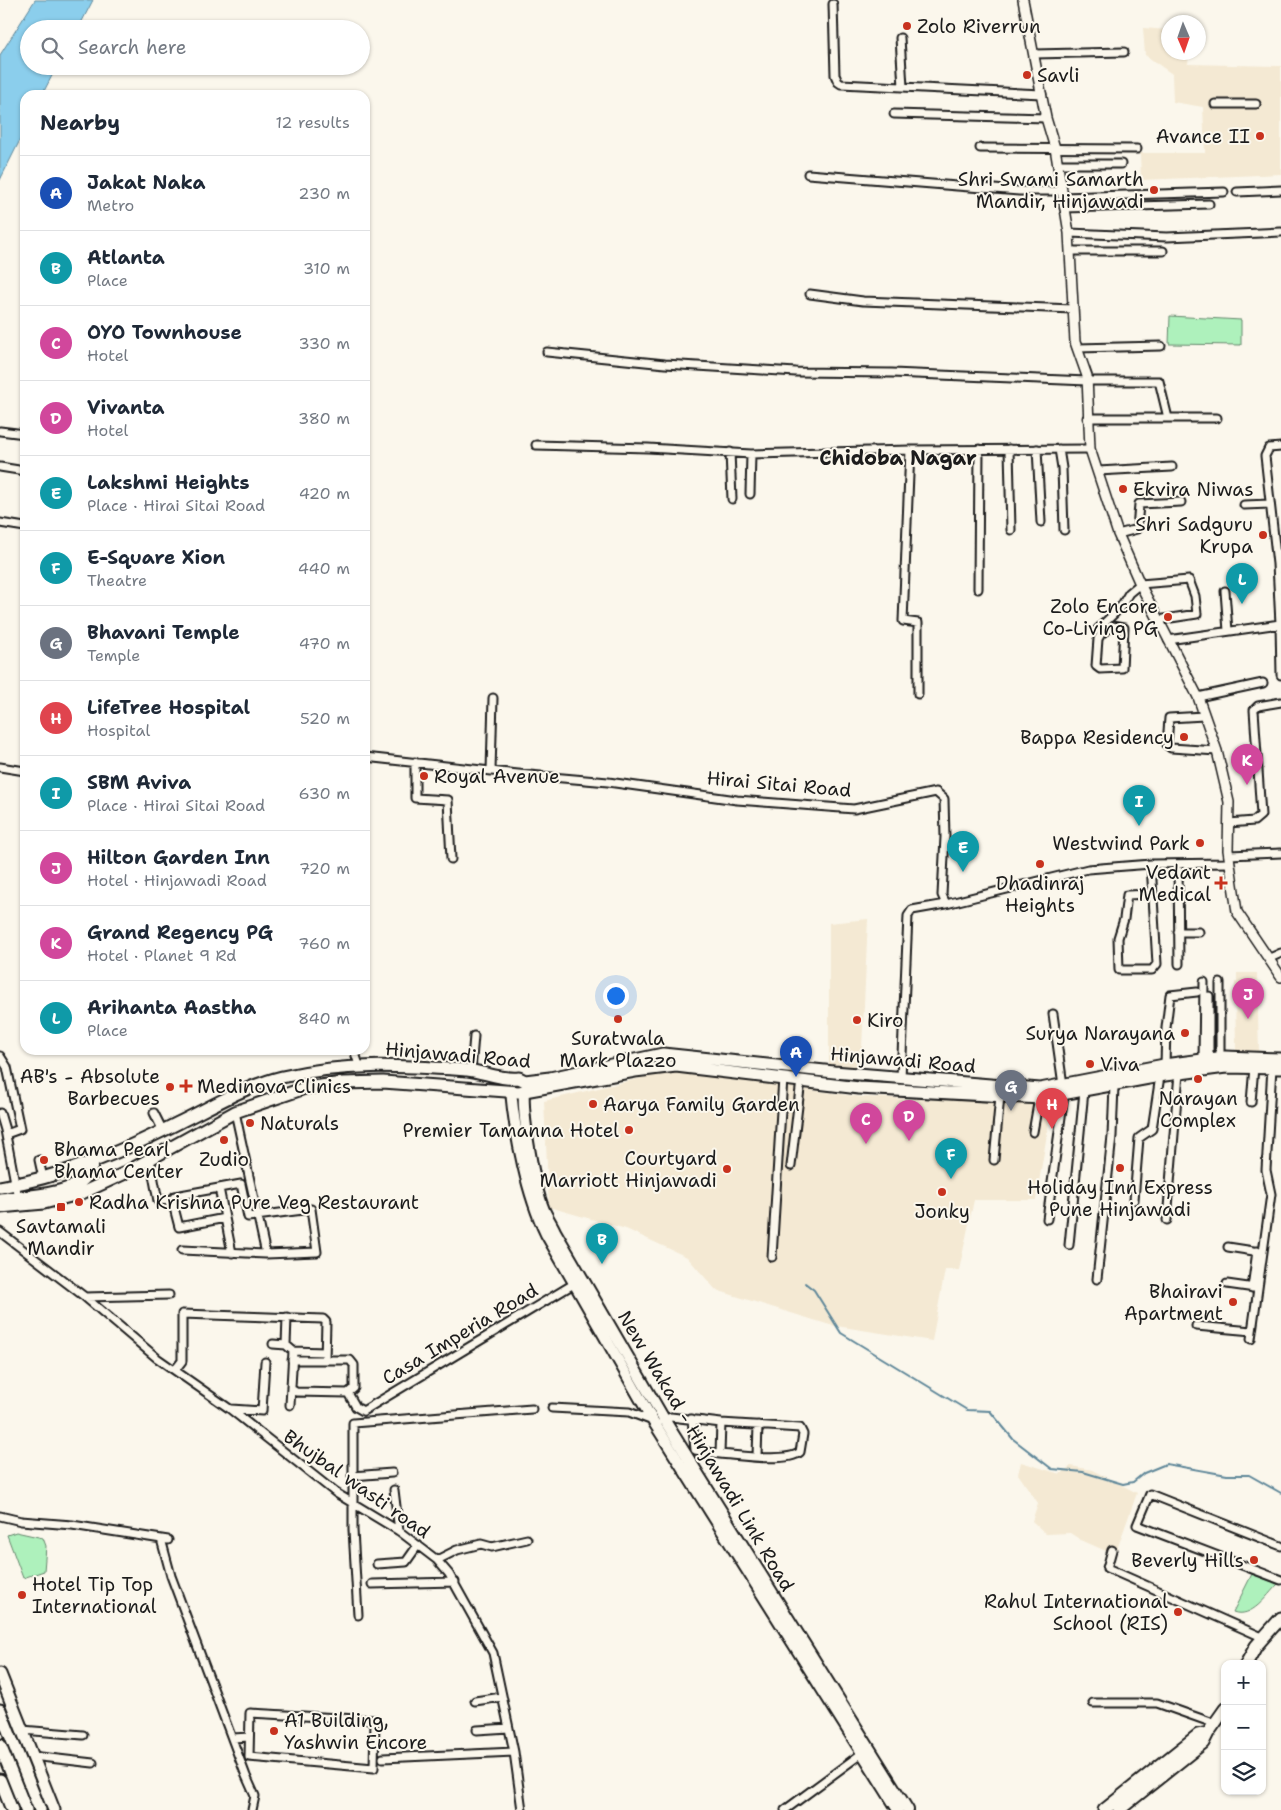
<!DOCTYPE html>
<meta charset="utf-8">
<style>
body{margin:0;font-family:"Shantell Sans",sans-serif;background:#f2f2f3;color:#1f2937}
.controls{position:absolute;right:15px;bottom:15px;display:grid;overflow:hidden;border-radius:10px;box-shadow:0 1px 4px #0004}
.controls button{width:45px;height:45px;display:grid;place-items:center;padding:0;border:0;border-bottom:1px solid #e0e1e3;background:#fff;color:#1f2937;font:25px sans-serif}
.compass{position:absolute;left:1161px;top:15px;width:45px;height:45px;border-radius:50%;background:#fff;box-shadow:0 1px 4px #0004;rotate:178deg}
.you{position:absolute;left:615px;top:995px;width:18px;height:18px;margin:-12px;border:4px solid #fff;border-radius:50%;background:#1a73e8;box-shadow:0 0 0 8px #1a73e833}
.badge{display:grid;place-items:center;width:32px;height:32px;border-radius:50%;background:#c8321e;color:#fff;font-size:16px;font-weight:700}
.pin{position:absolute;translate:-50% -41px;filter:drop-shadow(0 1px 2px #0008)}
.pin::after{content:'';position:absolute;top:26px;width:18px;height:15px;background:inherit;clip-path:polygon(0 0,100% 0,50% 100%)}
.list{margin:0;padding:0;list-style:none}
h2{display:flex;justify-content:space-between;align-items:center;height:65px;margin:0;padding:0 20px;font-size:21px}
h2 small{font-size:16px;font-weight:400;color:#747a83}
.list li{display:grid;grid-template-columns:32px 1fr auto;gap:15px;align-items:center;box-sizing:border-box;height:75px;padding:0 20px;border-top:1px solid #e0e1e3}
.list b{display:block;font-size:19px;white-space:nowrap}
.list p{margin:0;font-size:16px;white-space:nowrap;color:#747a83}
.list em{font-size:16px;font-style:normal;color:#747a83}
.icon{flex:none;width:28px;height:28px;fill:none;stroke:currentColor;stroke-width:2;stroke-linecap:round;stroke-linejoin:round}
.map{position:relative;flex:none;width:1281px;height:1810px;overflow:hidden}
.search{position:absolute;background:#fff;box-shadow:0 1px 4px #0004;left:20px;top:20px;width:350px;height:55px;display:flex;align-items:center;gap:12px;box-sizing:border-box;padding:0 18px;border-radius:28px;color:#747a83;font-size:19px}
.panel{position:absolute;background:#fff;box-shadow:0 1px 4px #0004;left:20px;top:90px;width:350px;height:965px;border-radius:15px}
.map>svg:first-child{display:block}
</style>
<div class="map">
<svg width="1281" height="1810" viewBox="0 0 1281 1810">
<rect width="100%" height="100%" fill="#fbf7ec"/>
<filter id="ink" filterUnits="userSpaceOnUse"><feTurbulence type="fractalNoise" baseFrequency=".02" numOctaves="2"/><feDisplacementMap in="SourceGraphic" scale="10" xChannelSelector="R" yChannelSelector="G"/><feConvolveMatrix kernelMatrix="1 2 1 2 8 2 1 2 1" color-interpolation-filters="sRGB"/></filter>
<g filter="url(#ink)">
<path fill="#f4e9d3" d="M 1143,28 L 1168,30 L 1168,52 L 1189,53 L 1188,64 L 1281,66 L 1281,174 L 1141,180 L 1140,153 L 1205,153 L 1203,107 L 1173,102 L 1172,74 L 1145,55 Z
M 868,919 L 861,1069 L 829,1065 L 829,923 Z
M 1237,973 L 1257,973 L 1259,1053 L 1236,1052 L 1235,982 L 1237,982 Z
M 671,1071 L 862,1097 L 1052,1104 L 1036,1200 L 974,1200 L 959,1270 L 945,1270 L 932,1341 L 830,1325 L 716,1290 L 687,1257 L 626,1229 L 549,1207 L 544,1101 Z
M 1021,1462 L 1060,1474 L 1071,1466 L 1092,1470 L 1137,1493 L 1115,1555 L 1081,1540 L 1070,1533 L 1046,1534 L 1032,1521 L 1038,1503 L 1018,1474 Z"/>
<path fill="#aef1bc" stroke="#65866c" d="M 1170,316 L 1241,320 L 1241,345 L 1169,344 Z
M 16,1532 L 43,1538 L 46,1546 L 44,1571 L 23,1578 L 7,1535 Z
M 1252,1574 L 1278,1584 C 1266,1596 1252,1619 1233,1612 Z"/>
<path fill="#8bceec" stroke="#5f8799" d="M 35,0 L 93,0 L 78,29 L 29,29 L 29,66 L 57,66 L 42,95 L 25,95 L 25,130 L 0,180 L 0,55 Z"/>
<g fill="none" stroke-linecap="round" stroke-linejoin="round">
<path stroke="#5f8799" stroke-width="2" d="M 805,1283 L 814,1290 L 841,1333 L 967,1410 L 990,1411 L 1013,1439 L 1052,1469 L 1083,1472 L 1123,1484 L 1133,1482 L 1144,1473 L 1166,1464 L 1227,1475 L 1249,1475 L 1281,1493"/>
<defs>
<path id="minor" d="M 833,4 L 835,75 L 838,82 L 841,84 L 1042,94
M 900,38 L 903,87
M 1034,54 L 1124,52
M 1215,104 L 1256,104
M 894,114 L 1046,118
M 980,148 L 1137,149
M 1058,164 L 1121,164
M 808,174 L 1019,191 L 1061,191
M 1237,192 L 1281,190
M 1062,197 L 1224,192
M 1064,208 L 1209,204
M 1069,233 L 1167,237 L 1281,232
M 1070,251 L 1163,251
M 810,294 L 863,301 L 1073,309
M 1077,348 L 1161,346
M 547,352 L 665,364 L 796,372 L 892,373 L 1087,381 L 1159,381 L 1168,418
M 1087,418 L 1217,418
M 0,431 L 25,434
M 536,445 L 648,448 L 751,454 L 910,450
M 1009,449 L 1011,530
M 1037,449 L 1041,522
M 1059,449 L 1062,468 L 1064,530
M 730,452 L 732,499
M 0,467 L 25,471
M 1098,471 L 1172,467
M 750,494 L 751,454
M 1244,505 L 1270,504
M 0,523 L 25,527
M 1118,534 L 1137,529 L 1139,504 L 1181,502
M 1277,564 L 1265,456 L 1269,448 L 1281,447
M 978,589 L 979,449
M 1225,591 L 1228,631
M 1280,624 L 1277,564 L 1281,564
M 1101,634 L 1112,626 L 1124,628 L 1122,668 L 1100,669 L 1096,666 L 1098,639 L 1101,634 L 1098,629 L 1120,608 L 1129,593 L 1140,584 L 1189,580 L 1195,596 L 1197,614 L 1158,620
M 1168,640 L 1280,624 L 1281,675
M 918,694 L 918,623 L 903,621 L 910,450 L 1090,449
M 1198,697 L 1263,683
M 1204,716 L 1169,718 L 1167,745 L 1171,748 L 1217,751
M 365,757 L 518,774 L 608,782 L 737,800 L 854,809 L 936,792 L 944,799 L 945,837 L 942,895 L 946,904 L 1088,869 L 1151,864 L 1230,863
M 415,762 L 415,798 L 448,800 L 451,859
M 0,767 L 25,771
M 491,771 L 493,698
M 1229,823 L 1254,821 L 1261,815 L 1254,710 L 1258,706 L 1281,702
M 1229,855 L 1281,853
M 1151,864 L 1157,964 L 1152,970 L 1119,970 L 1118,938 L 1124,919 L 1127,895 L 1152,894
M 1178,864 L 1179,964
M 1178,932 L 1199,932
M 1270,958 L 1281,953
M 1220,983 L 1220,1058
M 1209,996 L 1209,1059
M 1053,1014 L 1063,1085
M 354,1050 L 359,1065
M 0,1056 L 7,1067 L 20,1129 L 9,1133 L 5,1130 L 0,1113
M 1203,1060 L 1204,982
M 1165,1065 L 1166,1028 L 1170,995 L 1197,992
M 471,1071 L 474,1036
M 901,1078 L 908,916 L 912,910 L 946,904
M 1251,1102 L 1254,1067
M 154,1113 L 163,1131
M 5,1130 L 18,1198
M 1033,1132 L 1039,1098
M 150,1159 L 158,1201 L 173,1199
M 39,1160 L 43,1178
M 994,1160 L 1000,1096
M 791,1166 L 801,1080
M 219,1188 L 232,1253
M 1134,1200 L 1139,1138 L 1152,1129 L 1160,1076
M 225,1218 L 179,1227 L 172,1200 L 175,1196 L 241,1184 L 248,1217 L 311,1209 L 317,1252 L 266,1254 L 235,1112
M 1047,1219 L 1064,1095
M 1167,1220 L 1179,1073
M 0,1232 L 85,1297 L 157,1358 L 230,1409 L 336,1493 L 399,1531 L 437,1560 L 449,1574 L 493,1653 L 514,1752 L 522,1810
M 1069,1245 L 1084,1091
M 1228,1247 L 1260,1252
M 182,1250 L 266,1254
M 772,1257 L 783,1078
M 1097,1279 L 1112,1136 L 1114,1086
M 1227,1284 L 1255,1288
M 1252,1288 L 1257,1251
M 85,1297 L 169,1295
M 1196,1326 L 1252,1331
M 1251,1339 L 1271,1194 L 1266,1170 L 1272,1067
M 273,1344 L 286,1345 L 293,1351 L 290,1405
M 286,1345 L 287,1317
M 293,1351 L 325,1352
M 175,1370 L 182,1361 L 182,1314 L 323,1319 L 326,1322 L 325,1360
M 291,1389 L 296,1392 L 348,1393 L 354,1388 L 354,1365 L 350,1360 L 292,1360
M 348,1393 L 356,1407 L 363,1411
M 552,1408 L 629,1412 L 653,1421
M 231,1409 L 262,1411 L 265,1362
M 363,1411 L 577,1282
M 692,1419 L 695,1450 L 720,1454
M 662,1421 L 671,1417 L 721,1423 L 720,1454 C 737,1455 787,1463 800,1452 L 803,1434 L 800,1428 L 721,1423
M 757,1456 L 758,1425
M 352,1476 L 392,1473
M 394,1490 L 399,1531
M 0,1516 L 21,1521 L 72,1525 L 168,1540
M 161,1539 L 171,1576 L 246,1776 L 255,1796 L 252,1810
M 1281,1546 L 1150,1494 L 1137,1525 L 1281,1580
M 1112,1550 L 1107,1568 L 1262,1637
M 437,1560 L 457,1550 L 481,1544 L 492,1547 L 527,1539
M 377,1564 L 406,1562 L 418,1545
M 372,1584 L 455,1582
M 358,1615 L 353,1530 L 353,1423 L 532,1409
M 475,1701 L 502,1697
M 1093,1703 L 1157,1703 L 1216,1724
M 250,1713 L 375,1720 L 374,1768 L 249,1757 Z
M 22,1730 L 83,1735
M 477,1730 L 509,1728
M 233,1738 L 249,1737
M 32,1756 L 93,1763
M 383,1758 L 514,1752
M 785,1810 L 865,1751"/>
<path id="tertiary" d="M 1023,0 L 1046,118 L 1055,148 L 1069,233 L 1075,342 L 1087,376 L 1090,449 L 1118,534 L 1140,584 L 1198,697 L 1217,751 L 1229,802 L 1228,850 L 1237,912 L 1281,977"/>
<path id="secondary" d="M 524,1090 C 522,1116 534,1186 544,1210 C 547,1217 552,1224 555,1231 L 667,1424 L 908,1810
M 511,1091 C 515,1135 527,1195 546,1234 L 653,1421 L 898,1810"/>
<path id="primary" d="M 0,1187 C 63,1177 121,1152 178,1123 C 211,1107 245,1086 282,1077 C 345,1062 403,1066 467,1070 C 485,1072 500,1080 519,1078 L 525,1081 L 550,1078 L 663,1054 L 834,1072 L 1040,1089 L 1164,1065 L 1225,1057 L 1281,1059
M 0,1199 C 23,1197 67,1195 84,1179 C 89,1175 91,1168 94,1162
M 0,1207 L 44,1203 L 82,1193 L 123,1174 L 235,1112 L 305,1088 L 343,1083 L 383,1082 L 519,1092 L 635,1071 L 676,1066 L 859,1088 L 1040,1098 L 1165,1075 L 1226,1067 L 1281,1068
M 1246,1664 L 1256,1646 L 1281,1618
M 0,1674 L 54,1810
M 0,1780 L 12,1810
M 1104,1810 L 1198,1735 L 1208,1733
M 1119,1810 L 1203,1743 L 1208,1733 L 1225,1709"/>
<path id="trunk" d="M 0,1710 L 40,1810
M 0,1745 L 26,1810"/>
</defs>
<use href="#minor" stroke="#1c1c1c" stroke-width="11"/>
<use href="#tertiary" stroke="#1c1c1c" stroke-width="12"/>
<use href="#secondary" stroke="#1c1c1c" stroke-width="14"/>
<use href="#primary" stroke="#1c1c1c" stroke-width="15"/>
<use href="#trunk" stroke="#1c1c1c" stroke-width="15"/>
<use href="#minor" stroke="#fbf7ec" stroke-width="7"/>
<use href="#tertiary" stroke="#fbf7ec" stroke-width="9"/>
<use href="#secondary" stroke="#fbf7ec" stroke-width="10"/>
<use href="#primary" stroke="#fbf7ec" stroke-width="11"/>
<use href="#trunk" stroke="#fbf7ec" stroke-width="11"/>
</g>
</g>
<g fill="#c8321e" stroke="#fbf7ec" stroke-width="2">
<circle cx="907" cy="26" r="5"/>
<circle cx="1027" cy="75" r="5"/>
<circle cx="1260" cy="136" r="5"/>
<circle cx="1154" cy="190" r="5"/>
<circle cx="1123" cy="489" r="5"/>
<circle cx="1263" cy="535" r="5"/>
<circle cx="1168" cy="617" r="5"/>
<circle cx="1184" cy="737" r="5"/>
<circle cx="424" cy="776" r="5"/>
<circle cx="1200" cy="843" r="5"/>
<circle cx="1040" cy="864" r="5"/>
<path d="M1218.5 875.5h5v5h5v5h-5v5h-5v-5h-5v-5h5z"/>
<circle cx="618" cy="1019" r="5"/>
<circle cx="857" cy="1020" r="5"/>
<circle cx="1185" cy="1033" r="5"/>
<circle cx="1090" cy="1064" r="5"/>
<circle cx="1198" cy="1079" r="5"/>
<path d="M183.5 1078.5h5v5h5v5h-5v5h-5v-5h-5v-5h5z"/>
<circle cx="170" cy="1087" r="5"/>
<circle cx="593" cy="1104" r="5"/>
<circle cx="250" cy="1123" r="5"/>
<circle cx="629" cy="1130" r="5"/>
<circle cx="224" cy="1140" r="5"/>
<circle cx="44" cy="1160" r="5"/>
<circle cx="1120" cy="1168" r="5"/>
<circle cx="727" cy="1169" r="5"/>
<circle cx="942" cy="1192" r="5"/>
<circle cx="79" cy="1202" r="5"/>
<rect x="56" y="1202" width="10" height="10" rx="2.5"/>
<circle cx="1233" cy="1302" r="5"/>
<circle cx="1254" cy="1560" r="5"/>
<circle cx="22" cy="1595" r="5"/>
<circle cx="1178" cy="1612" r="5"/>
<circle cx="274" cy="1731" r="5"/>
</g>
<g text-anchor="middle" dominant-baseline="central" stroke-width="4" stroke-linejoin="round" paint-order="stroke">
<g font-size="19" fill="#1c1c1c" stroke="#fbf7ec" text-anchor="end">
<text x="917" y="26" text-anchor="start">Zolo Riverrun</text>
<text x="1037" y="75" text-anchor="start">Savli</text>
<text x="1250" y="136">Avance II</text>
<text x="1144" y="179">Shri Swami Samarth<tspan x="1144" dy="22">Mandir, Hinjawadi</tspan></text>
<text x="1133" y="489" text-anchor="start">Ekvira Niwas</text>
<text x="1253" y="524">Shri Sadguru<tspan x="1253" dy="22">Krupa</tspan></text>
<text x="1158" y="606">Zolo Encore<tspan x="1158" dy="22">Co-Living PG</tspan></text>
<text x="1174" y="737">Bappa Residency</text>
<text x="434" y="776" text-anchor="start">Royal Avenue</text>
<text x="1190" y="843">Westwind Park</text>
<text x="1211" y="872">Vedant<tspan x="1211" dy="22">Medical</tspan></text>
<text x="1040" y="883" text-anchor="middle">Dhadinraj<tspan x="1040" dy="22">Heights</tspan></text>
<text x="867" y="1020" text-anchor="start">Kiro</text>
<text x="1175" y="1033">Surya Narayana</text>
<text x="618" y="1038" text-anchor="middle">Suratwala<tspan x="618" dy="22">Mark Plazzo</tspan></text>
<text x="1100" y="1064" text-anchor="start">Viva</text>
<text x="160" y="1076">AB's - Absolute<tspan x="160" dy="22">Barbecues</tspan></text>
<text x="197" y="1086" text-anchor="start">Medinova Clinics</text>
<text x="1198" y="1098" text-anchor="middle">Narayan<tspan x="1198" dy="22">Complex</tspan></text>
<text x="603" y="1104" text-anchor="start">Aarya Family Garden</text>
<text x="260" y="1123" text-anchor="start">Naturals</text>
<text x="619" y="1130">Premier Tamanna Hotel</text>
<text x="54" y="1149" text-anchor="start">Bhama Pearl<tspan x="54" dy="22">Bhama Center</tspan></text>
<text x="717" y="1158">Courtyard<tspan x="717" dy="22">Marriott Hinjawadi</tspan></text>
<text x="224" y="1159" text-anchor="middle">Zudio</text>
<text x="1120" y="1187" text-anchor="middle">Holiday Inn Express<tspan x="1120" dy="22">Pune Hinjawadi</tspan></text>
<text x="89" y="1202" text-anchor="start">Radha Krishna Pure Veg Restaurant</text>
<text x="942" y="1211" text-anchor="middle">Jonky</text>
<text x="61" y="1226" text-anchor="middle">Savtamali<tspan x="61" dy="22">Mandir</tspan></text>
<text x="1223" y="1291">Bhairavi<tspan x="1223" dy="22">Apartment</tspan></text>
<text x="1244" y="1560">Beverly Hills</text>
<text x="32" y="1584" text-anchor="start">Hotel Tip Top<tspan x="32" dy="22">International</tspan></text>
<text x="1168" y="1601">Rahul International<tspan x="1168" dy="22">School (RIS)</tspan></text>
<text x="284" y="1720" text-anchor="start">A1 Building,<tspan x="284" dy="22">Yashwin Encore</tspan></text>
</g>
<g font-size="19" fill="#1c1c1c" stroke="#fbf7ec">
<text transform="translate(779 784) rotate(5)">Hirai Sitai Road</text>
<text transform="translate(458 1055) rotate(5)">Hinjawadi Road</text>
<text transform="translate(903 1060) rotate(5)">Hinjawadi Road</text>
<text transform="translate(460 1334) rotate(-31)">Casa Imperia Road</text>
<text transform="translate(706 1451) rotate(59)">New Wakad - Hinjawadi Link Road</text>
<text transform="translate(357 1484) rotate(35)">Bhujbal wasti road</text>
</g>
<g font-size="20" font-weight="bold" fill="#1c1c1c" stroke="#fbf7ec">
<text x="898" y="458">Chidoba Nagar</text>
</g>
</g>
</svg>
<div class="controls">
<button>+</button>
<button>−</button>
<button><svg class="icon" aria-label="layers" viewBox="0 0 24 24"><path d="M12 4l9 5-9 5-9-5zM3 14l9 5 9-5"/></svg></button>
</div>
<svg class="compass" viewBox="-18 -18 36 36"><path d="M0-13l5 13h-10z" fill="#e53935"/><path d="M0 13l5-13h-10z" fill="#747a83"/></svg>
<div class="you"></div>
<div class="pin badge" style="left:796px;top:1077px;background:#1a4fb4">A</div>
<div class="pin badge" style="left:602px;top:1264px;background:#0f9aa8">B</div>
<div class="pin badge" style="left:866px;top:1144px;background:#d1479c">C</div>
<div class="pin badge" style="left:909px;top:1141px;background:#d1479c">D</div>
<div class="pin badge" style="left:963px;top:872px;background:#0f9aa8">E</div>
<div class="pin badge" style="left:951px;top:1179px;background:#0f9aa8">F</div>
<div class="pin badge" style="left:1011px;top:1111px;background:#6b7280">G</div>
<div class="pin badge" style="left:1052px;top:1129px;background:#e0444e">H</div>
<div class="pin badge" style="left:1139px;top:826px;background:#0f9aa8">I</div>
<div class="pin badge" style="left:1248px;top:1019px;background:#d1479c">J</div>
<div class="pin badge" style="left:1247px;top:785px;background:#d1479c">K</div>
<div class="pin badge" style="left:1242px;top:604px;background:#0f9aa8">L</div>
<div class="search"><svg class="icon" aria-label="search" viewBox="0 0 24 24"><circle cx="10" cy="10" r="6"/><path d="M15 15l6 6"/></svg>Search here</div>
<section class="panel">
<h2>Nearby<small>12 results</small></h2>
<ul class="list">
<li><span class="badge" style="background:#1a4fb4">A</span><div><b>Jakat Naka</b><p>Metro</p></div><em>230 m</em></li>
<li><span class="badge" style="background:#0f9aa8">B</span><div><b>Atlanta</b><p>Place</p></div><em>310 m</em></li>
<li><span class="badge" style="background:#d1479c">C</span><div><b>OYO Townhouse</b><p>Hotel</p></div><em>330 m</em></li>
<li><span class="badge" style="background:#d1479c">D</span><div><b>Vivanta</b><p>Hotel</p></div><em>380 m</em></li>
<li><span class="badge" style="background:#0f9aa8">E</span><div><b>Lakshmi Heights</b><p>Place · Hirai Sitai Road</p></div><em>420 m</em></li>
<li><span class="badge" style="background:#0f9aa8">F</span><div><b>E-Square Xion</b><p>Theatre</p></div><em>440 m</em></li>
<li><span class="badge" style="background:#6b7280">G</span><div><b>Bhavani Temple</b><p>Temple</p></div><em>470 m</em></li>
<li><span class="badge" style="background:#e0444e">H</span><div><b>LifeTree Hospital</b><p>Hospital</p></div><em>520 m</em></li>
<li><span class="badge" style="background:#0f9aa8">I</span><div><b>SBM Aviva</b><p>Place · Hirai Sitai Road</p></div><em>630 m</em></li>
<li><span class="badge" style="background:#d1479c">J</span><div><b>Hilton Garden Inn</b><p>Hotel · Hinjawadi Road</p></div><em>720 m</em></li>
<li><span class="badge" style="background:#d1479c">K</span><div><b>Grand Regency PG</b><p>Hotel · Planet 9 Rd</p></div><em>760 m</em></li>
<li><span class="badge" style="background:#0f9aa8">L</span><div><b>Arihanta Aastha</b><p>Place</p></div><em>840 m</em></li>
</ul>
</section>
</div>
